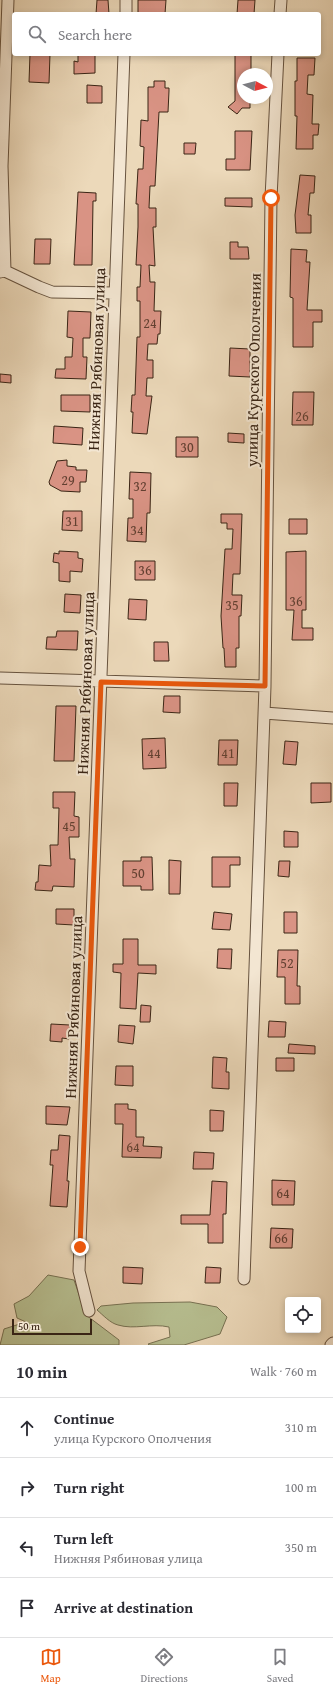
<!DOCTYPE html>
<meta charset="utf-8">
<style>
body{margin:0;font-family:"Gentium Book Plus",serif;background:#f2f2f3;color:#2b2b33}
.controls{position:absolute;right:12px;bottom:12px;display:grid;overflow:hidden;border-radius:4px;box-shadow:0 2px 6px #0003}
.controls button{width:36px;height:36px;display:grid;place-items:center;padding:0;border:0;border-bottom:1px solid #e1e1e2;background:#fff;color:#2b2b33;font:20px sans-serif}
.compass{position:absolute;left:237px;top:68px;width:36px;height:36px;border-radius:50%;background:#fff;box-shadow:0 2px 6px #0003;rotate:97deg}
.scale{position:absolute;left:12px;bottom:10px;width:80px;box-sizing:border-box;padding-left:4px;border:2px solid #3a2515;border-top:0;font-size:11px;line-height:14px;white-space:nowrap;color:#3a2515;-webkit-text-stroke:3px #f3e6d2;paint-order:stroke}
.stop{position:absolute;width:12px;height:12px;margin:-9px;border:3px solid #ea580c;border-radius:50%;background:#fff}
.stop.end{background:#ea580c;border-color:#fff;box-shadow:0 1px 4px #0008}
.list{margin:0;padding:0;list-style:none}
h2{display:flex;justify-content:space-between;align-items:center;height:52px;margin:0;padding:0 16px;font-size:17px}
h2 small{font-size:13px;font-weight:400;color:#7c7c81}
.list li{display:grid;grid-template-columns:26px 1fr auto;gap:12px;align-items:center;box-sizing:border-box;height:60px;padding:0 16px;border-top:1px solid #e1e1e2}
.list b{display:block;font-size:15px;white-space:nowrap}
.list p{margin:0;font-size:13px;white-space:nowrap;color:#7c7c81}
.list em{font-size:13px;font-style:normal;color:#7c7c81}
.icon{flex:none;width:22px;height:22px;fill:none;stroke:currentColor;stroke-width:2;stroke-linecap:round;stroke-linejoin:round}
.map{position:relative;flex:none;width:333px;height:1345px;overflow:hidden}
.search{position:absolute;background:#fff;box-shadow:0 2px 6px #0003;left:12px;right:12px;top:12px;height:44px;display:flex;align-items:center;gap:10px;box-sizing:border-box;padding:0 14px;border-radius:4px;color:#7c7c81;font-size:15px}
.sheet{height:292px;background:#fff}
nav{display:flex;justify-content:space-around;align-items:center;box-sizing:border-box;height:56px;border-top:1px solid #e1e1e2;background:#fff;font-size:11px;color:#7c7c81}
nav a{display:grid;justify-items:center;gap:2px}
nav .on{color:#ea580c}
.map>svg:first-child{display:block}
</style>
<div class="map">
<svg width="333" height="1345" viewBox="0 0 333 1345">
<rect width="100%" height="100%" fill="#ecd9ba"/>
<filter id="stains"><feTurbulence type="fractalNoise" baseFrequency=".005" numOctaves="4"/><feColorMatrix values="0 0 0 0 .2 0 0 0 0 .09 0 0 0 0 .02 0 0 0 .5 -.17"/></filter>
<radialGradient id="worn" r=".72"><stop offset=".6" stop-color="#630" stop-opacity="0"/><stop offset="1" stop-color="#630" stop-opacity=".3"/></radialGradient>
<path fill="#b7bf91" stroke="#787253" d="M 48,1275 L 74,1280 L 86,1315 L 119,1340 L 119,1345 L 0,1345 L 4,1329 L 26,1322 L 17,1318 L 14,1304 L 29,1296 Z
M 190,1302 L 217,1307 L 227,1317 L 220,1334 L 184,1345 L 149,1345 L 148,1344 L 170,1337 L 169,1327 C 152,1323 134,1330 118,1325 C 110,1323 103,1315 97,1310 L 101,1306 L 133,1303 Z"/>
<path fill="#d99384" stroke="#3a2515" d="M 97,0 L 108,0 L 109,14 L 96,14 Z
M 138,0 L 166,0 L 165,14 L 138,14 Z
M 238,0 L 255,0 L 254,14 L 237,14 Z
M 30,54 L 50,54 L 49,83 L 29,82 Z
M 78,54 L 95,54 L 95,73 L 74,74 L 74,61 L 78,62 Z
M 235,54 L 251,54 L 251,74 L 243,74 L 243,98 L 250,98 L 250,108 L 242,108 L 237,114 L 228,107 L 235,101 Z
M 297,58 L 315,58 L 314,75 L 308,75 L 307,94 L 313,95 L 312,124 L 319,124 L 318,135 L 313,135 L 313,149 L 296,149 L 297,116 L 295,116 L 295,81 L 297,81 Z
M 154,81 L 165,81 L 165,88 L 169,88 L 169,91 L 168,112 L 159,112 L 155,186 L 150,186 L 149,208 L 156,208 L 156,227 L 153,227 L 155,266 L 149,265 L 150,282 L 155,282 L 154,311 L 161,311 L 160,334 L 158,334 L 157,344 L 148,344 L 147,360 L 153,360 L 153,378 L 147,378 L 146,396 L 152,396 L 147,434 L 132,433 L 133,412 L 131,412 L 132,395 L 135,395 L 137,337 L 140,337 L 140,301 L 137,301 L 137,287 L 140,287 L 141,265 L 136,265 L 138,227 L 138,204 L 136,204 L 138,169 L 143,169 L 144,147 L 140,146 L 141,120 L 148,121 L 148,87 L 154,87 Z
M 87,85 L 102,86 L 102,103 L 87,103 Z
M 235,131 L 252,131 L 250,170 L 226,170 L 226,159 L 235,159 Z
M 184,143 L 196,143 L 195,154 L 184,154 Z
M 300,175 L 315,176 L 314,193 L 310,193 L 308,215 L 311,215 L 311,233 L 296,233 L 295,215 Z
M 78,192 L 96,193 L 96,201 L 93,201 L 92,265 L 74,265 Z
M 225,198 L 252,198 L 252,207 L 225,206 Z
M 35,239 L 51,239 L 50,264 L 34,264 Z
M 230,242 L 238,242 L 238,247 L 248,247 L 249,259 L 230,259 Z
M 291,249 L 307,250 L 306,262 L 310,262 L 307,310 L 322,310 L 322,322 L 313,322 L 313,347 L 293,347 L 293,298 L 290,297 Z
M 68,311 L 91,312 L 90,338 L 83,338 L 83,357 L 87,357 L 86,379 L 55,378 L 56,369 L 65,369 L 65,357 L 72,357 L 73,338 L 67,337 Z
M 230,348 L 250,349 L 250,377 L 229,376 Z
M 0,374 L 11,375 L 11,383 L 0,382 Z
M 293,392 L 314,392 L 313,425 L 292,425 Z
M 61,395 L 90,395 L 90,412 L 61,411 Z
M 54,426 L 83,428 L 82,445 L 53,443 Z
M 228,433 L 244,434 L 244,443 L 228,442 Z
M 176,437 L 198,437 L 198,457 L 176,457 Z
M 67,460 L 67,466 L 76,467 L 76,470 L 87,470 L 86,482 L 80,482 L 80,492 L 61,491 L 50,485 L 49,482 L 57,461 Z
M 130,472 L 151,473 L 150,513 L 147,513 L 146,542 L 127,541 L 128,518 L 133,518 L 133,499 L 129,499 Z
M 63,511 L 82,511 L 82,531 L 62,530 Z
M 221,514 L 242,514 L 240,574 L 233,574 L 232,595 L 242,595 L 241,616 L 239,616 L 239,648 L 236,648 L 236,667 L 225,667 L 224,648 L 223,648 L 221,616 L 225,549 L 232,549 L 233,529 L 227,529 L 227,523 L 221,523 Z
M 289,519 L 307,519 L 307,534 L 289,534 Z
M 59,551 L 78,552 L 78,558 L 83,559 L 82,572 L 70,571 L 70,582 L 59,581 L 59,563 L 53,562 L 54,553 L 59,554 Z
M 306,551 L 306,610 L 302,610 L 302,628 L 313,628 L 313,640 L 292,640 L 294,610 L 286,610 L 286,552 Z
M 135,561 L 155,561 L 155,580 L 135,580 Z
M 65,594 L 81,595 L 80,613 L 64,612 Z
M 129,599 L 147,600 L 146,620 L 128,619 Z
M 57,631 L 78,631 L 77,650 L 46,649 L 47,637 L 56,637 Z
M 154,642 L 168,642 L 169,661 L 154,661 Z
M 164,696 L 180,696 L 180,713 L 163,712 Z
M 56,706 L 76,706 L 74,761 L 54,761 Z
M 165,738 L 166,768 L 143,769 L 142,739 Z
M 219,740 L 238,740 L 237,765 L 218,765 Z
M 285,741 L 298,742 L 296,765 L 283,764 Z
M 224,783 L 238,783 L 237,806 L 224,806 Z
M 311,783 L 331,783 L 331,802 L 311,803 Z
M 53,792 L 75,792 L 74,816 L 79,817 L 79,837 L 69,837 L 70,859 L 75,859 L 74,887 L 53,886 L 52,891 L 35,890 L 36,882 L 38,882 L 39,865 L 51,866 L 50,845 L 58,845 L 59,808 L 53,808 Z
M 284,831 L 298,832 L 298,847 L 284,847 Z
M 141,857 L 152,857 L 153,890 L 141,890 L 141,886 L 123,886 L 123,861 L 141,861 Z
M 212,857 L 240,857 L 240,865 L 230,865 L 230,887 L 212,887 Z
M 169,860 L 181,861 L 180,894 L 169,894 Z
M 279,861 L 290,861 L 289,877 L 278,876 Z
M 56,909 L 74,909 L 74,925 L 56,924 Z
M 214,912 L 232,914 L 230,930 L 212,929 Z
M 284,912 L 297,912 L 297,933 L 284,933 Z
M 123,939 L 138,939 L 138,965 L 156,965 L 156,974 L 138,973 L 136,1009 L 120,1008 L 121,973 L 113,972 L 113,964 L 123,964 Z
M 218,949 L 232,949 L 231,969 L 217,968 Z
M 278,950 L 298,950 L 297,986 L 300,986 L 300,1004 L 285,1004 L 285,977 L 277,977 Z
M 141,1005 L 151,1006 L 150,1022 L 140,1022 Z
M 269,1021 L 286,1022 L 285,1037 L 268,1037 Z
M 51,1024 L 70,1025 L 69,1039 L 62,1038 L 62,1042 L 50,1041 Z
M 119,1025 L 135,1026 L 133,1044 L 118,1042 Z
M 289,1044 L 315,1046 L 315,1054 L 288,1053 Z
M 213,1057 L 227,1058 L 226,1072 L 229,1072 L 229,1089 L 212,1088 Z
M 276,1058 L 294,1058 L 294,1071 L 276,1071 Z
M 116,1066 L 133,1066 L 133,1086 L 115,1085 Z
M 115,1104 L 128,1104 L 128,1109 L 136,1110 L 136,1137 L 144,1137 L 143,1146 L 162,1147 L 161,1158 L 122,1157 L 123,1124 L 115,1124 Z
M 46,1106 L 70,1107 L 67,1125 L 46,1124 Z
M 210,1110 L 224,1111 L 223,1131 L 210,1131 Z
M 59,1135 L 70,1136 L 67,1181 L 69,1181 L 67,1207 L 50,1206 L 53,1165 L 50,1165 L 51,1150 L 58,1150 Z
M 194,1152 L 214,1153 L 213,1169 L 193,1169 Z
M 272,1180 L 295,1181 L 294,1205 L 272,1205 Z
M 212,1181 L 227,1182 L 226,1214 L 223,1214 L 223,1243 L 208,1243 L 208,1224 L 181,1224 L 181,1215 L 210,1215 Z
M 271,1228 L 293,1229 L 292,1248 L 270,1248 Z
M 123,1267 L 143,1268 L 142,1284 L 123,1283 Z
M 206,1267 L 221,1268 L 220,1283 L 205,1283 Z"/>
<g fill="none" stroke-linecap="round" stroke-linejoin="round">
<defs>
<path id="minor" d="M 126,14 L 126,0
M 280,14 L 281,0
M 5,271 L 39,287 L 52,292 L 114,293
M 0,272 L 5,271 L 2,166 L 8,0
M 0,678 L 265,686
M 264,713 L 333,718
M 244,1279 L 265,686 L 271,198 L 278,54
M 89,1311 L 79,1271 L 124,54
M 331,1345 L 333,1343"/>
</defs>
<use href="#minor" stroke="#66523e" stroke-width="13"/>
<use href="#minor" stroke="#f3e6d2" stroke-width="11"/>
</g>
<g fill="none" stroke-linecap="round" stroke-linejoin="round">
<path stroke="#ea580c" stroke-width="5" d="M 80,1247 L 101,682 L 265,686 L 271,198"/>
</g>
<g text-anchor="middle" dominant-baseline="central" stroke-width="4" stroke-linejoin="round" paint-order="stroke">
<g font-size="14" fill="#624031">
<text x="150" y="323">24</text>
<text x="302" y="416">26</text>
<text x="187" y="447">30</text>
<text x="68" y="480">29</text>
<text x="140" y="486">32</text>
<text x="72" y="521">31</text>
<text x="137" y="530">34</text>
<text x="145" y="570">36</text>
<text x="296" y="601">36</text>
<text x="232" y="605">35</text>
<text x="154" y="753">44</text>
<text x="228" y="753">41</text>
<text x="69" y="826">45</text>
<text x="138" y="873">50</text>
<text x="287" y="963">52</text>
<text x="133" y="1147">64</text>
<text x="283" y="1193">64</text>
<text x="281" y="1238">66</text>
</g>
<g font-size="16" fill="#3a2515" stroke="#f3e6d2">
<text transform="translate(96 359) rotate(-88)">Нижняя Рябиновая улица</text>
<text transform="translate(253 370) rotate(-89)">улица Курского Ополчения</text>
<text transform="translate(85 683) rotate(-88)">Нижняя Рябиновая улица</text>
<text transform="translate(73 1007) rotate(-88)">Нижняя Рябиновая улица</text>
</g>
</g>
<rect width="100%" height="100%" filter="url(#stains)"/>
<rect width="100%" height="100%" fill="url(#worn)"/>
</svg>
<div class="controls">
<button><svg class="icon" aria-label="locate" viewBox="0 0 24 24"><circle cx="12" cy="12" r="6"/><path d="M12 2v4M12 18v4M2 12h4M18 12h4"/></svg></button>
</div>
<svg class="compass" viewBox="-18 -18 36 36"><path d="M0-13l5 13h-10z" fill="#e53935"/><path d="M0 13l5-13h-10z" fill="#7c7c81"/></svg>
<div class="scale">50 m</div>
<div class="stop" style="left:271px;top:198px"></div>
<div class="stop end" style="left:80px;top:1247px"></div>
<div class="search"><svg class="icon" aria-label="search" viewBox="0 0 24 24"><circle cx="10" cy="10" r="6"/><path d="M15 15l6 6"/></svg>Search here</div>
</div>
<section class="sheet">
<h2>10 min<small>Walk · 760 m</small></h2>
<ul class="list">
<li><svg class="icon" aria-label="ahead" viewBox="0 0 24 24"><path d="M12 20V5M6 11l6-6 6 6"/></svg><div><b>Continue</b><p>улица Курского Ополчения</p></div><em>310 m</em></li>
<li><svg class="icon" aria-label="right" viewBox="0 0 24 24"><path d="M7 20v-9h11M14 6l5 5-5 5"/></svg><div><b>Turn right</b></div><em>100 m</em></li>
<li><svg class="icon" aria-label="left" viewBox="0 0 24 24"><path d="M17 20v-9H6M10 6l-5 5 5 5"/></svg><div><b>Turn left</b><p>Нижняя Рябиновая улица</p></div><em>350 m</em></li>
<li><svg class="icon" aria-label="arrive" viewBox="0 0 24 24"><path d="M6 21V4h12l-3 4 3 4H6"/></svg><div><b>Arrive at destination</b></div></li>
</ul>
</section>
<nav>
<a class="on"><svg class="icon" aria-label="map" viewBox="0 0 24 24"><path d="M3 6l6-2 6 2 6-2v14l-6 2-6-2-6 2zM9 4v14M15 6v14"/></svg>Map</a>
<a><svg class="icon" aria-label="directions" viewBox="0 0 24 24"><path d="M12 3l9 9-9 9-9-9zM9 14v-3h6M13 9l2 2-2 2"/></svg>Directions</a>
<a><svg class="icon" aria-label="saved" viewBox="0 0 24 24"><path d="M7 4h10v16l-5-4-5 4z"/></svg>Saved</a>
</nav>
